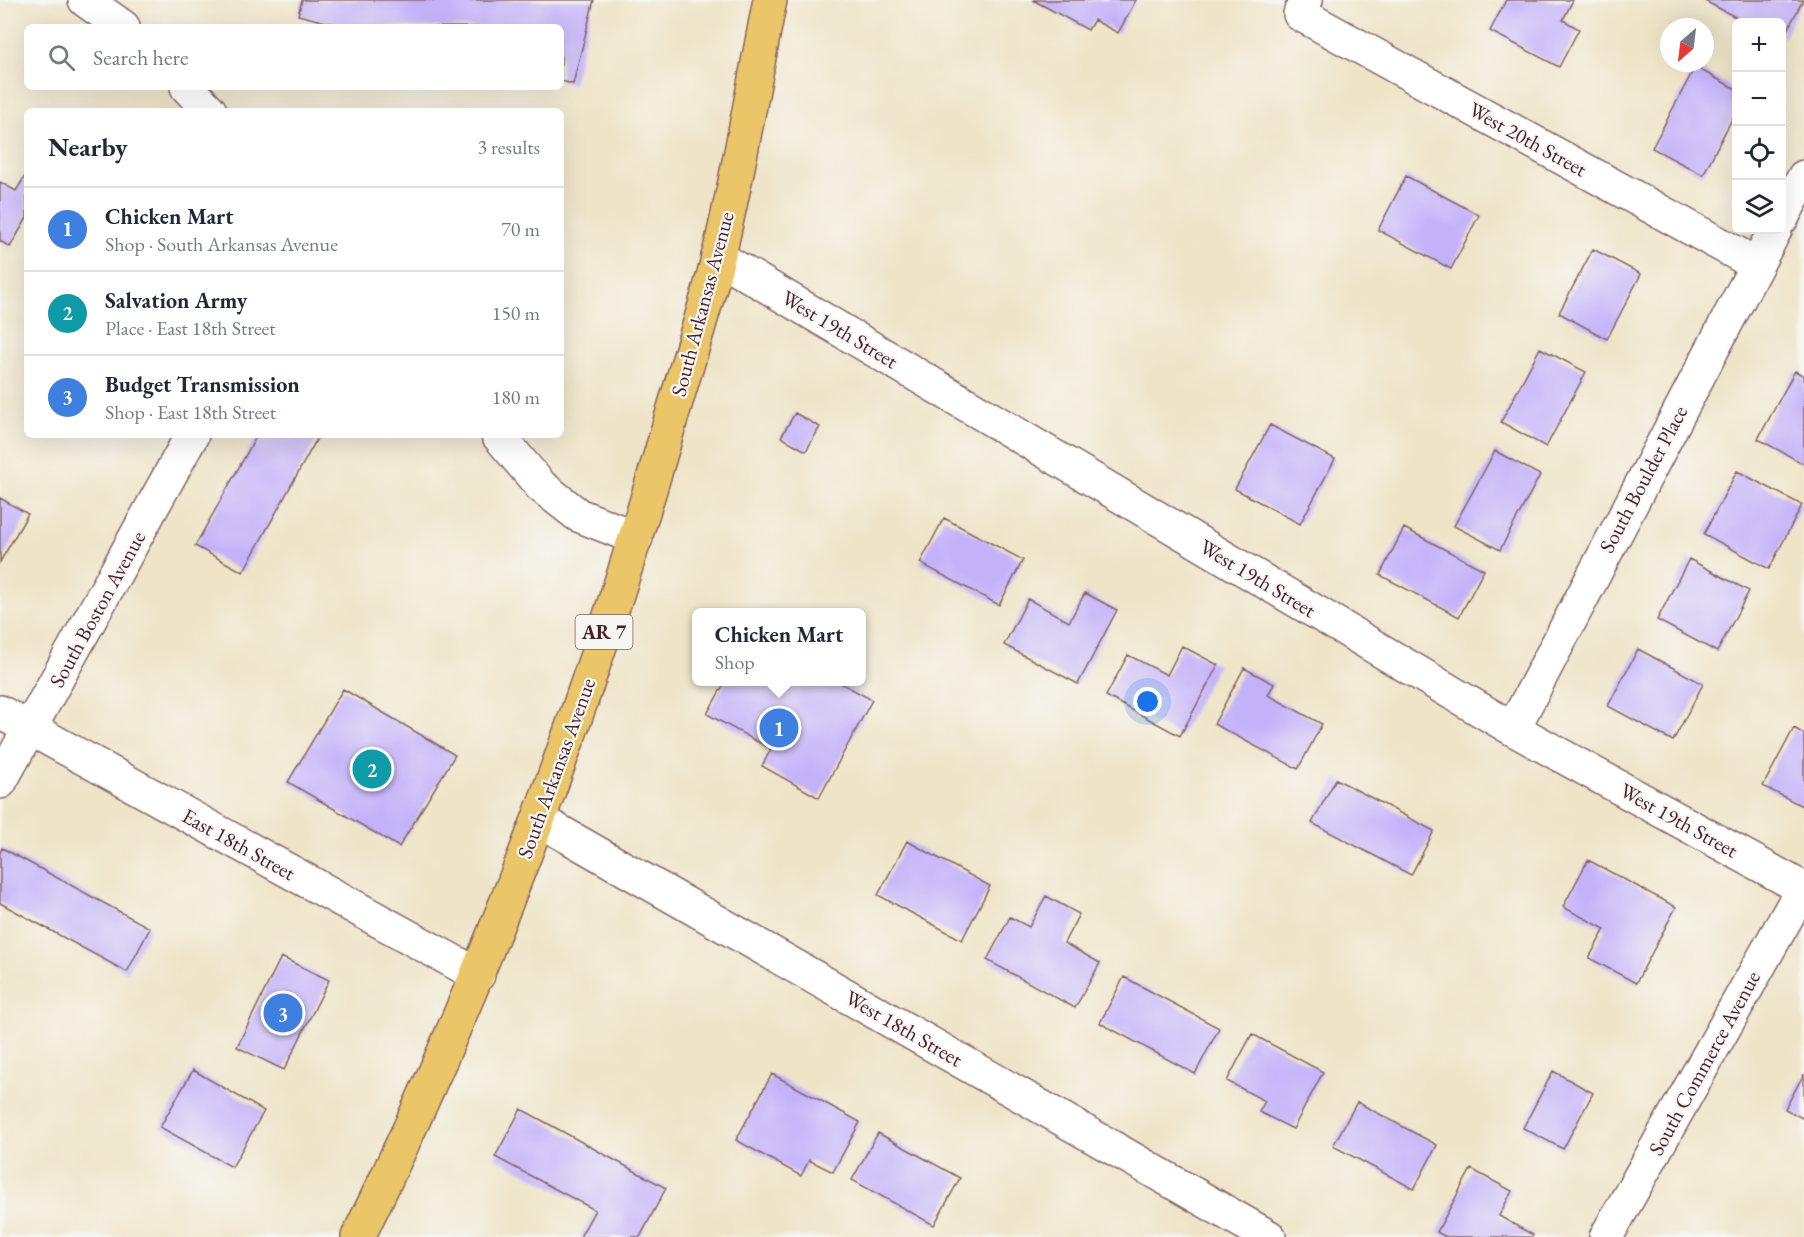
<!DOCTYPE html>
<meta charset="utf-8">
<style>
body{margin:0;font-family:"EB Garamond",serif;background:#f6f6f7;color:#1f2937}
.controls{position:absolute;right:18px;top:18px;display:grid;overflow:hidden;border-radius:9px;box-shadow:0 6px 24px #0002}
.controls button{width:54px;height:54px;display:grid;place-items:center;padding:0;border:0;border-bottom:2px solid #e0e1e3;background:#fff;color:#1f2937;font:30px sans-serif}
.compass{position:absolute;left:1660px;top:18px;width:54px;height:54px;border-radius:50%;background:#fff;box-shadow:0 6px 24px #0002;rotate:208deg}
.you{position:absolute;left:1148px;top:702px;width:21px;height:21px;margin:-15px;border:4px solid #fff;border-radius:50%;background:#1a73e8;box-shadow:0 0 0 9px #1a73e833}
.badge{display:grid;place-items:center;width:39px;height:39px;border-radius:50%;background:#111827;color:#fff;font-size:20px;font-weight:700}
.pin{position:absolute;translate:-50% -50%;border:3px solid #fff;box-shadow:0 2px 6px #0006}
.popup{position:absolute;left:692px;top:608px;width:174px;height:78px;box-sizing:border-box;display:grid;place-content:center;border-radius:9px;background:#fff;filter:drop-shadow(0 2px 4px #0005);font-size:20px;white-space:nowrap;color:#747a83}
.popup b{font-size:22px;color:#1f2937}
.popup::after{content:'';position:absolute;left:50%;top:100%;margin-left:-12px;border:12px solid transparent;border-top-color:#fff}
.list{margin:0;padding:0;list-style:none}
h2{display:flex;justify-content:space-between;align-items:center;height:78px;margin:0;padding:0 24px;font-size:26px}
h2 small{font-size:20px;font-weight:400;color:#747a83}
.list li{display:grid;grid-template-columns:39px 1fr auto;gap:18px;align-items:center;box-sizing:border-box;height:84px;padding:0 24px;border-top:2px solid #e0e1e3}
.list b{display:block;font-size:22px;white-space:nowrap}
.list p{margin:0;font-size:20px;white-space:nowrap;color:#747a83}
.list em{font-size:20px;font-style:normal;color:#747a83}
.icon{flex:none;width:33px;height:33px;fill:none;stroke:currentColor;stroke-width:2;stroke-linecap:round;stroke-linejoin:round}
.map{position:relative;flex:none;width:1804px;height:1237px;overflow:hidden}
.search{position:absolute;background:#fff;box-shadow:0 6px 24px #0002;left:24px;top:24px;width:540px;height:66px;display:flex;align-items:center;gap:15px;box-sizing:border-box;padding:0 21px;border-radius:9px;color:#747a83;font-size:22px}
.panel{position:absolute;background:#fff;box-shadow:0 6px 24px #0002;left:24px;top:108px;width:540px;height:330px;border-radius:9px}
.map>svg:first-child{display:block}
</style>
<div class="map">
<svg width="1804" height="1237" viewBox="0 0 1804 1237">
<rect width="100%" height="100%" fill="#f6f6f2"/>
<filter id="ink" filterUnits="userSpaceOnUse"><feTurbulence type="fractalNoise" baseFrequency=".0167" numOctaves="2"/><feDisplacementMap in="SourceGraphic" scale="12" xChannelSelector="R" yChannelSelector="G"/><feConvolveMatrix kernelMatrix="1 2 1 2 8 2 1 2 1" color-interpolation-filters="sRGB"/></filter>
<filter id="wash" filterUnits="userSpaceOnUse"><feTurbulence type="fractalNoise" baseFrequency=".008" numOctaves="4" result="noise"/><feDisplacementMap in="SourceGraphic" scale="24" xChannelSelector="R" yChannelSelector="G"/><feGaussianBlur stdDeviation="1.35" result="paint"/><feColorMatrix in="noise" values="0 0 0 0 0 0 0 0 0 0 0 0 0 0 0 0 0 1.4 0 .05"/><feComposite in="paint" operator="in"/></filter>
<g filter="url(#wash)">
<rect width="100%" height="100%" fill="#efe4c8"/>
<g id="blocks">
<path fill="#c4b2f9" d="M 302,0 L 594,0 L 573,84 L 561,81 L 561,27 L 346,27 L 298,15 Z
M 1033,0 L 1136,0 L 1118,33 L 1094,20 L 1088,30 Z
M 1506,0 L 1573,0 L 1563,20 L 1579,29 L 1559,67 L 1490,31 Z
M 1703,0 L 1803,0 L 1782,40 L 1782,22 L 1745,22 Z
M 1695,67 L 1736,89 L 1736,111 L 1703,175 L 1652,148 Z
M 27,173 L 27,218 L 10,247 L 0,241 L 0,182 L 16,191 Z
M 1406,176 L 1479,215 L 1451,269 L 1378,230 Z
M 1593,249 L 1641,274 L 1607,339 L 1559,313 Z
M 1540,348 L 1586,372 L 1546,447 L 1501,422 Z
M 1795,371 L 1804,376 L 1804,464 L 1758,439 Z
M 795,413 L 820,427 L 806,451 L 781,437 Z
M 1270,425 L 1335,459 L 1300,524 L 1235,489 Z
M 257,435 L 319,435 L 243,572 L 195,546 Z
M 1495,451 L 1540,475 L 1500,550 L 1454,526 Z
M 1737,471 L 1802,505 L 1769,569 L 1704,534 Z
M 0,498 L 28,514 L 0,562 Z
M 944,518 L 1023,560 L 999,605 L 920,563 Z
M 1404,528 L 1484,570 L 1459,617 L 1380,575 Z
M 1689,559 L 1749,591 L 1717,652 L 1657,620 Z
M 1085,593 L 1117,610 L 1078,684 L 1004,645 L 1028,599 L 1069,622 Z
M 1182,646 L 1218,665 L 1180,736 L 1106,696 L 1128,655 L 1167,675 Z
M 1638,649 L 1703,684 L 1673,741 L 1608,706 Z
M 1244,668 L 1274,684 L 1268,695 L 1322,724 L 1298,769 L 1214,724 Z
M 725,682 L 839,682 L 872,700 L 819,798 L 762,766 L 771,749 L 707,714 Z
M 343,689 L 455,755 L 399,847 L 288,782 Z
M 1794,728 L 1804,734 L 1804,807 L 1763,786 Z
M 1336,779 L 1434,831 L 1411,875 L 1312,823 Z
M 907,841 L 990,886 L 962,940 L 878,895 Z
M 2,848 L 150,928 L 127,972 L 0,903 L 0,853 Z
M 1588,860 L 1676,907 L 1636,983 L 1589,958 L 1605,929 L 1563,907 Z
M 1046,896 L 1079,914 L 1064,943 L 1100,963 L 1075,1008 L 987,960 L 1010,917 L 1029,927 Z
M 281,957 L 329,980 L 284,1070 L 237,1047 Z
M 1124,977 L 1219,1028 L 1195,1074 L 1100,1023 Z
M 1252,1034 L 1323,1072 L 1293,1129 L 1259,1112 L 1265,1101 L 1227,1081 Z
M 193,1070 L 264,1111 L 232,1167 L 160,1127 Z
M 1553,1071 L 1593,1093 L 1563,1149 L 1523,1128 Z
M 772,1074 L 860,1122 L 833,1172 L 809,1160 L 801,1176 L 736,1140 Z
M 1804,1074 L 1804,1119 L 1785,1109 Z
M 1357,1102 L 1437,1145 L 1414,1189 L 1333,1146 Z
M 521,1109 L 666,1188 L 640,1237 L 580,1237 L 595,1210 L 495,1157 Z
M 878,1133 L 960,1178 L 934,1225 L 852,1180 Z
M 1471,1169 L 1512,1191 L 1499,1216 L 1533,1235 L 1532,1237 L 1446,1237 L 1437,1232 Z"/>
</g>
</g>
<g filter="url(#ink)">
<use href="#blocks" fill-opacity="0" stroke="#846462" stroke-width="1.5"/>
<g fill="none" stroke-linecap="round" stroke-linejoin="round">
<defs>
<path id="minor" d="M 85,0 L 123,27
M 1306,0 L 1300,14 L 1756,264
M 187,87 L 210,111
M 1782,218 L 1804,177
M 718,257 L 1513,729 L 1804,889
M 498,435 L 541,486 L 578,515 L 636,538
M 0,712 L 478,975
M 1513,729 L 1775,230
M 0,782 L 192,435
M 539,820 L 1269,1237
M 1606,1237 L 1803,888"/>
<path id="highway" d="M 358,1237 C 487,975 589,702 670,422 C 686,367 704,313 718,258 C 739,173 753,86 770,0"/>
</defs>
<use href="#minor" stroke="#846462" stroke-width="36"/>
<use href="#highway" stroke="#846462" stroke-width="36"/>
<use href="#minor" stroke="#fff" stroke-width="33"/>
<use href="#highway" stroke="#ebc669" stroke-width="33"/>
</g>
</g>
<g text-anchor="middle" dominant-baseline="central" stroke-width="4.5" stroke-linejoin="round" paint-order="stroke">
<rect fill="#f6f6f2" stroke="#7e6067" stroke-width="1.5" x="575.5" y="615" width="57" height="34" rx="4.5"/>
<g font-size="20" font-weight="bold" fill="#4a1f2b">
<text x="604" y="632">AR 7</text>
</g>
<g font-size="21" fill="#4a1f2b" stroke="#f6f6f2">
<text transform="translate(1528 139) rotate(29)">West 20th Street</text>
<text transform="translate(702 304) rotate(-75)">South Arkansas Avenue</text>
<text transform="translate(840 329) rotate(31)">West 19th Street</text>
<text transform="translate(1643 479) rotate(-62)">South Boulder Place</text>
<text transform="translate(1258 578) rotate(31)">West 19th Street</text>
<text transform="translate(97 609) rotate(-61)">South Boston Avenue</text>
<text transform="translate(556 768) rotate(-70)">South Arkansas Avenue</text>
<text transform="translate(1679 820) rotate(29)">West 19th Street</text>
<text transform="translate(239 844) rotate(29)">East 18th Street</text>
<text transform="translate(904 1028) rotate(30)">West 18th Street</text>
<text transform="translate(1704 1063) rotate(-61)">South Commerce Avenue</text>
</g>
</g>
</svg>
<div class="controls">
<button>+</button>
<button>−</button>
<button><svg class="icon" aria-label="locate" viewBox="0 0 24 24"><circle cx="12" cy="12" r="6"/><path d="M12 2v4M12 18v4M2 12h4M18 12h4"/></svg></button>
<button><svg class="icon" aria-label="layers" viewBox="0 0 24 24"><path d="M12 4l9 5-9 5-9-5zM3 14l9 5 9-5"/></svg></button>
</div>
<svg class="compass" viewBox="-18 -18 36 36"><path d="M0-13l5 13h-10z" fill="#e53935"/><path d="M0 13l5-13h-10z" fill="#747a83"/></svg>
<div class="you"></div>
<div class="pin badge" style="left:779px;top:728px;background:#3f7fe0">1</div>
<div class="popup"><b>Chicken Mart</b>Shop</div>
<div class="pin badge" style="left:372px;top:769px;background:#0f9aa8">2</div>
<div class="pin badge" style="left:283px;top:1013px;background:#3f7fe0">3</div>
<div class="search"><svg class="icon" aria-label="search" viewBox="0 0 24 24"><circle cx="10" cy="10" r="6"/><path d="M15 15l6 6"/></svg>Search here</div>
<section class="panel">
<h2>Nearby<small>3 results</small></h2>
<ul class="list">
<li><span class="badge" style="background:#3f7fe0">1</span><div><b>Chicken Mart</b><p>Shop · South Arkansas Avenue</p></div><em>70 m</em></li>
<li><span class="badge" style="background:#0f9aa8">2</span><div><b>Salvation Army</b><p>Place · East 18th Street</p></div><em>150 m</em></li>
<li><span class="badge" style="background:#3f7fe0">3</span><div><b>Budget Transmission</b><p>Shop · East 18th Street</p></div><em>180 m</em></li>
</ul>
</section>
</div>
